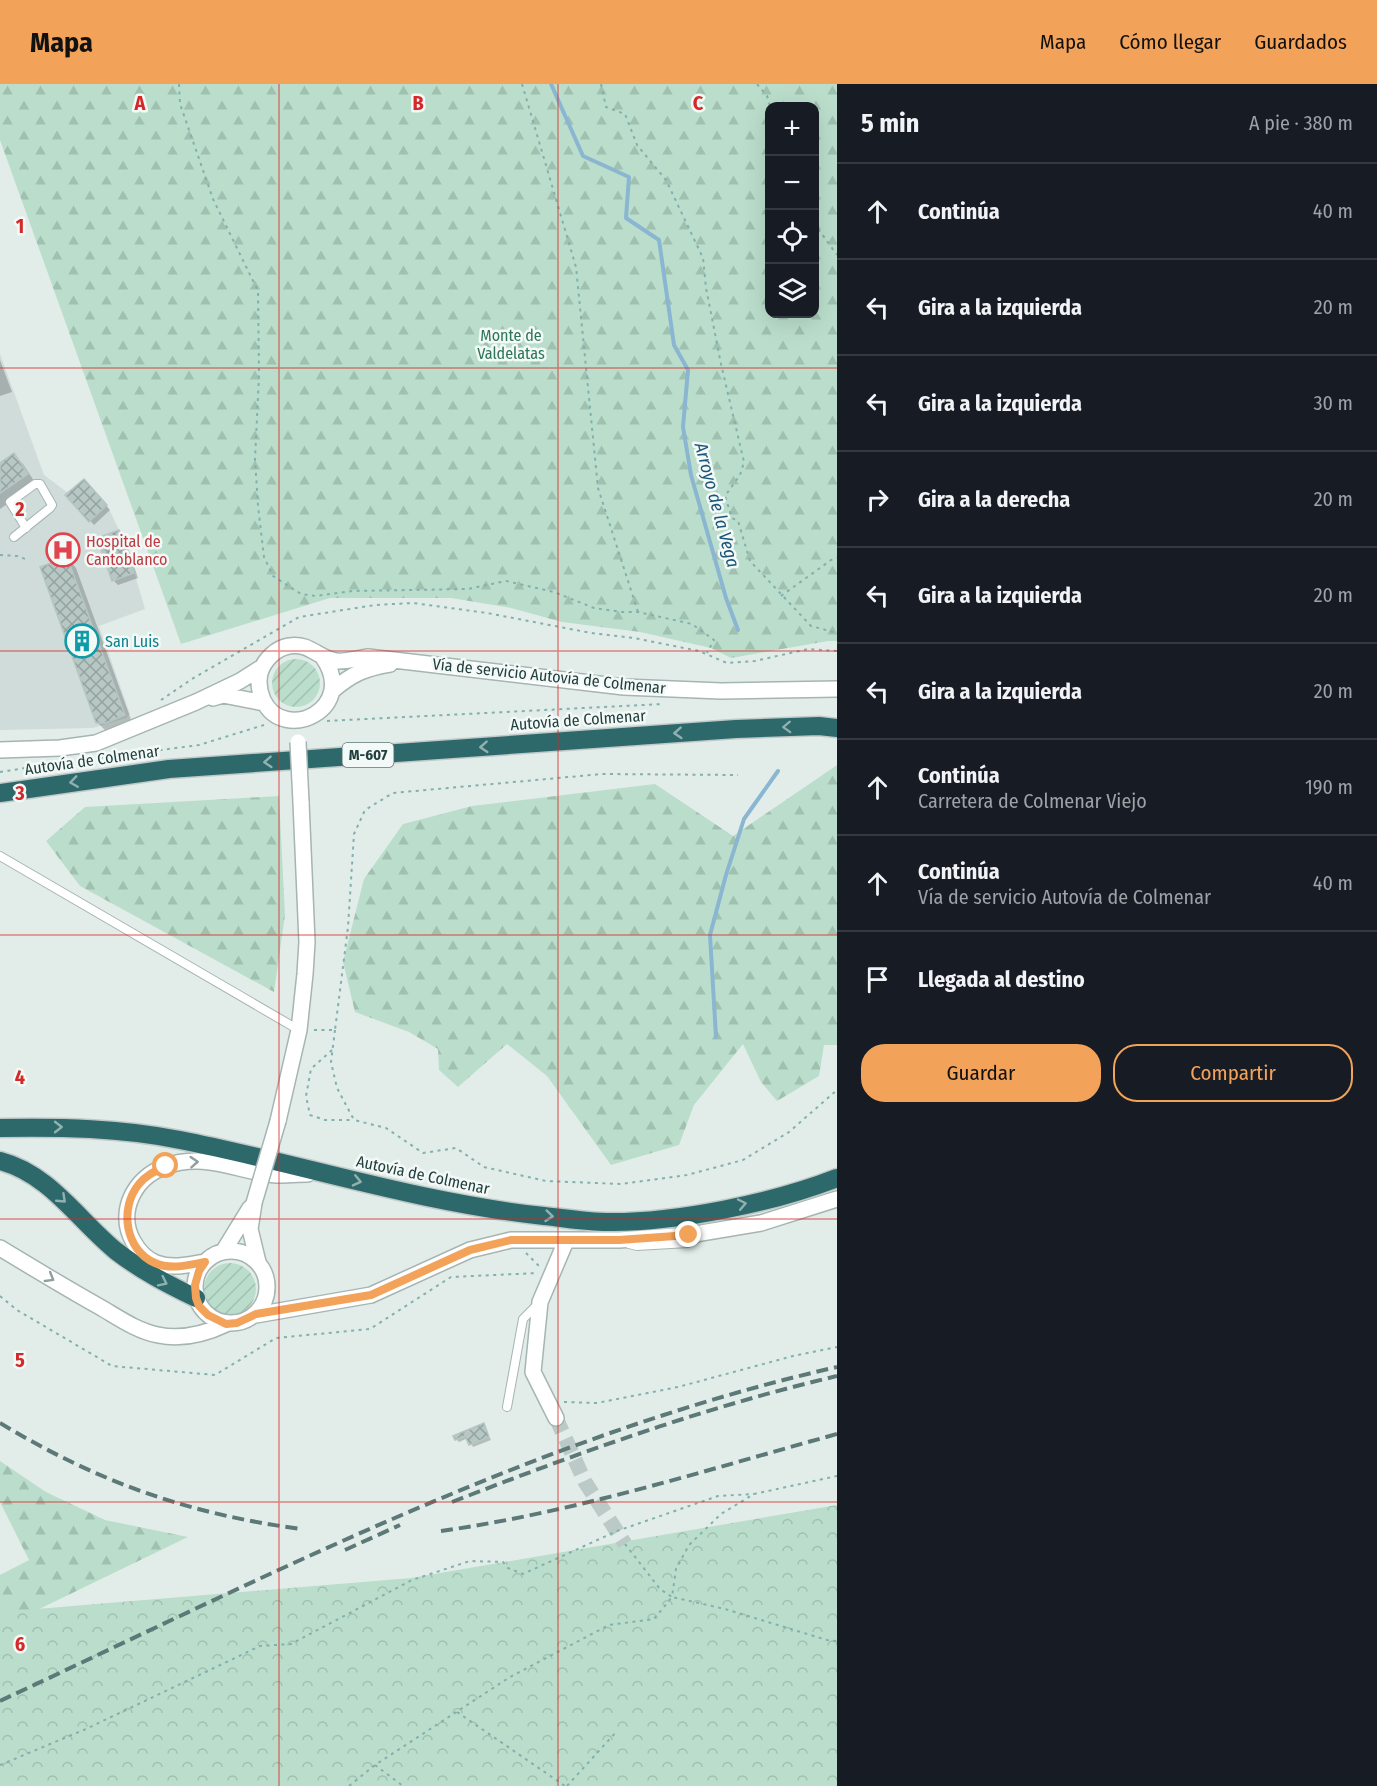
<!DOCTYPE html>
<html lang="es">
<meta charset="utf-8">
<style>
body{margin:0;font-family:"Fira Sans Condensed",sans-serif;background:#20242c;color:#f1f3f6}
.controls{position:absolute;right:18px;top:18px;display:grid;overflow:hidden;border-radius:12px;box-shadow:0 6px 24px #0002}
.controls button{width:54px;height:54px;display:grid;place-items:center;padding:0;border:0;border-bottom:2px solid #363941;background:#171b24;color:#f1f3f6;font:30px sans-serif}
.stop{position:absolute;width:18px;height:18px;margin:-14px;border:4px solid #f3a25a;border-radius:50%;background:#fff}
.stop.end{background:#f3a25a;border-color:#fff;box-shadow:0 2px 6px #0008}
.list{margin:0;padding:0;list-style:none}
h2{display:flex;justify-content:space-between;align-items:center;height:78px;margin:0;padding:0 24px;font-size:26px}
h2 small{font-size:20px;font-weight:400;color:#9ea1a6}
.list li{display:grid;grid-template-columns:39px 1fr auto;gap:18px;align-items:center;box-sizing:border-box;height:96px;padding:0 24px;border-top:2px solid #363941}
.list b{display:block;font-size:22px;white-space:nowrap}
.list p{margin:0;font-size:20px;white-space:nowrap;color:#9ea1a6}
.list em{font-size:20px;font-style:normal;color:#9ea1a6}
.actions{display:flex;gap:12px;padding:18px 24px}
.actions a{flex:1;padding:14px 0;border:2px solid #f3a25a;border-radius:24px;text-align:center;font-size:21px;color:#f3a25a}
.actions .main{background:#f3a25a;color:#111}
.icon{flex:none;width:33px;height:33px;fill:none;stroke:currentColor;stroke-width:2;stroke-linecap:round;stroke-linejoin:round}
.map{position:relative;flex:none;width:837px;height:1702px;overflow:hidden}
header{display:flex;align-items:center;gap:36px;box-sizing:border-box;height:84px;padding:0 30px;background:#f3a25a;color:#111}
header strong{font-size:28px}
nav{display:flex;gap:33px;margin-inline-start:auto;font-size:21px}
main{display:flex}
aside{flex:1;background:#171b24}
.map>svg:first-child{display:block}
</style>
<header>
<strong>Mapa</strong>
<nav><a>Mapa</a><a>Cómo llegar</a><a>Guardados</a></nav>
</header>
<main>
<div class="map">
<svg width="837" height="1702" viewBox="0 0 837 1702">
<defs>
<pattern id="forest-firs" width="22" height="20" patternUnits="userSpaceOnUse" patternTransform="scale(1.5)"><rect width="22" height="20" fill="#bbdecc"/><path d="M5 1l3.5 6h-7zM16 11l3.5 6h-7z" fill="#a0c0b0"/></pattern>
<pattern id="park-crowns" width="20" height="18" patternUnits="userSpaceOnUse" patternTransform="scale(1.5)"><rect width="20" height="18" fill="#bbdecc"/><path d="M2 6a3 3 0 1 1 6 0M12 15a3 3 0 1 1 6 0" fill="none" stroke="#a0c0b0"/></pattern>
<pattern id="garden-furrows" width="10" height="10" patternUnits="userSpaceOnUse" patternTransform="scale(1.5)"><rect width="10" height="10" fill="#bbdecc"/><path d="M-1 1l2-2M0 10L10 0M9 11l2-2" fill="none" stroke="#a0c0b0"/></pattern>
<pattern id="building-cross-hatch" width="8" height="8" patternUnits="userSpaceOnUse" patternTransform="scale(1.5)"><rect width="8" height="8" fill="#b7c7c4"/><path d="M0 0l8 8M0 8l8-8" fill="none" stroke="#94a3a0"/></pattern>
</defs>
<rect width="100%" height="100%" fill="#e2edea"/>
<path fill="#d0dcda" d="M 0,270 L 44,391 L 68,409 L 84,395 L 107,421 L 119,446 L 134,487 L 145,525 L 99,542 L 130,630 L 126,634 L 93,644 L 0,646 Z"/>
<path fill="url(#forest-firs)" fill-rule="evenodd" d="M 0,0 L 837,0 L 837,557 L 828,557 L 731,574 L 711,564 L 640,548 L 562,538 L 511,524 L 451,514 L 330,514 L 181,560 L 0,56 ZM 770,22 L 814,22 L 814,230 L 770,230 Z
M 837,681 L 837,961 L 824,961 L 819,992 L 777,1017 L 761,998 L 743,960 L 694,1021 L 679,1061 L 611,1081 L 547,992 L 507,960 L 458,1003 L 439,986 L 438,965 L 409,948 L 355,928 L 343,878 L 364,795 L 403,740 L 472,722 L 655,700 L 733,752 Z
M 279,712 L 285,831 L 274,908 L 80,802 L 46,757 L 85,723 Z
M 0,1377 L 46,1408 L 105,1436 L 188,1453 L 0,1544 L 0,1491 L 29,1476 L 0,1418 Z"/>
<path fill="url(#park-crowns)" d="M 837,1421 L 837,1702 L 0,1702 L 0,1528 L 411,1494 Z"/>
<path fill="url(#garden-furrows)" d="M272 599a24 24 0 1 1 48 0a24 24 0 1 1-48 0Z
M204 1205a26 26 0 1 1 52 0a26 26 0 1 1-52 0Z"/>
<path fill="#0003" d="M 0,276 L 12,308 L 0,312 Z
M 14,371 L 23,380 L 36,400 L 0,425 L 0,380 Z
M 84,397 L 110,426 L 94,441 L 68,412 Z
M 119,448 L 124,452 L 138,494 L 118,501 L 113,496 Z
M 67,474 L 76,484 L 133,641 L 107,648 L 97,638 Z
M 483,1341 L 491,1356 L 473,1363 L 468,1354 L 459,1358 L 456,1355 Z"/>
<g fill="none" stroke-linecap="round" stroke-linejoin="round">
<path stroke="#8ab6d2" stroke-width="4" d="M 551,0 L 583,72 L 629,93 L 626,134 L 659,156 L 674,261 L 688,286 L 683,343 L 691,391 L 726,514 L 738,546
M 716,953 L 710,851 L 726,791 L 744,735 L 778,687"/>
</g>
<path fill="url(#building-cross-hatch)" stroke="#b5c6c3" stroke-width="1.5" d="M 14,369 L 28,390 L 0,409 L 0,379 Z
M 84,395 L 107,421 L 89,438 L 65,411 Z
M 119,446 L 134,489 L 112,497 L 97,454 Z
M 67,473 L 125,631 L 106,639 L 96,639 L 40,483 Z
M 484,1339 L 489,1353 L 469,1361 L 465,1352 L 455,1356 L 453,1352 Z"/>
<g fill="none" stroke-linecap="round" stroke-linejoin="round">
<path stroke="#bccac7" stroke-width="15" stroke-dasharray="15 8" stroke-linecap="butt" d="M 556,1334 L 585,1398 L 625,1460"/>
<defs>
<path id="service" d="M 14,453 L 50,424 L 52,421 L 40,400 L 35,400 L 10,418 L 26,444
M 0,772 L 299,946
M 629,1160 L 637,1162 L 688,1159 L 696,1155
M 507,1323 L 523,1235 L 539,1219"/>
<path id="minor" d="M 322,572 C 360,624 284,661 263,616 C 259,607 258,598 260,589 C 264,576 276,564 289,562 C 309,558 319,575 336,577 C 346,578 359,574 368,573 L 624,603 L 721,607 L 837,605
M 333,606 C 352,590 365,584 390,580
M 213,614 L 223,611 L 264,619
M 0,666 L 60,664 L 96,659 L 196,618 L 240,597 L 262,583
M 278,1037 L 299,946 L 305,890 L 307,858 L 301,718
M 254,1119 L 250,1145 L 258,1178
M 0,1164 C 33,1184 66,1204 100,1223 C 119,1234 137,1247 158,1251 C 182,1256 205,1250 226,1240
M195 1203a36 36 0 1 1 72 0a36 36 0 1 1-72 0Z
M 223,1168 L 250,1124
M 205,1178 C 189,1181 172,1185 156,1179 C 146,1175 138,1166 133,1157 C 117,1128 134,1094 164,1083 C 205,1067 238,1088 276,1091 C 287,1091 298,1090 308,1090
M 256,1231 L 371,1211 L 470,1166 L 511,1156 L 619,1156 L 689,1151 L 761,1139 L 837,1115
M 556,1334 L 533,1288 L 540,1218 L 566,1157"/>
<path id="motorway" d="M 0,709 L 169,685 L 736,645 L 819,642 L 837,644
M 0,1044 C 61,1043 121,1044 180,1056 C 302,1080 420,1119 544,1132 C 564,1134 586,1138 607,1138 C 675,1139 773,1119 837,1094
M 0,1077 C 50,1090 78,1136 116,1167 C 142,1187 167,1200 196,1214"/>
</defs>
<use href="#service" stroke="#a5b5b3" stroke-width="10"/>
<use href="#minor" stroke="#a5b5b3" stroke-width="18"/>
<use href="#motorway" stroke="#c1c9c9" stroke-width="21"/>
<path stroke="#82b0ac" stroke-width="2" stroke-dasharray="3 4.5" stroke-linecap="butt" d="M 179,0 L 180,20 L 213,115 L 258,207 L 259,292 L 255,375 L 258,422 L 264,473 L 273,492 L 301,510 L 316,512 L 352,507 L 468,505 L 506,497 L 554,508 L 594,524 L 622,528 L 638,528 L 692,540 L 714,556 L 707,569
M 522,0 L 576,183 L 598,404 L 638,528
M 601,0 L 606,23 L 625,30 L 637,61 L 666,96 L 703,174 L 706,204 L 721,280 L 744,378 L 740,391 L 725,412 L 732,434 L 738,437 L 750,477 L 811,542 L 837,549
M 757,0 L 767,12 L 770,22
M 814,139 L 837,171
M 0,471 L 17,472 L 28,476
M 781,512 L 831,476 L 837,474
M 161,616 L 192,595 L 299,533 L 375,521 L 413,519 L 487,529 L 591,549 L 634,554 L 699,567 L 727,579 L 755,577 L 808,565 L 837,567
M 327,637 L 663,620
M 100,674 L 199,661 L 264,641
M 0,688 L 58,679
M 314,946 L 335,946 L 348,843 L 354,750 L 365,726 L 393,709 L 602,690 L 738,691
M 335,946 L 331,978 L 337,1004 L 354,1036 L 386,1044 L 423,1069 L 456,1064 L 484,1083 L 546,1097 L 621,1100 L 687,1091 L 743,1076 L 789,1048 L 837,1006
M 332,966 L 311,985 L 306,1012 L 310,1031 L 325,1036 L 354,1036
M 526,1169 L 539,1182
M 0,1212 L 17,1226 L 112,1282 L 215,1291 L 276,1254 L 370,1245 L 451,1193 L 538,1189
M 564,1318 L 597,1319 L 678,1303 L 793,1272 L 837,1263
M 625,1460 L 660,1505 L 672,1513 L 676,1485 L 689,1461 L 721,1430 L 754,1410 L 837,1392
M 457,1628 L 565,1702
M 0,1681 L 86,1645 L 260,1562 L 291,1560 L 412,1496 L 470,1477 L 503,1478 L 508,1484 L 523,1490 L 617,1447 L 718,1412 L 754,1410
M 375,1681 L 403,1702
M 349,1702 L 375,1681 L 510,1593 L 609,1541 L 654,1535 L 672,1513 L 725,1525 L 827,1556 L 837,1557
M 567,1702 L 617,1647"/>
<use href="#service" stroke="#fff" stroke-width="8"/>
<use href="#minor" stroke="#fff" stroke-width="15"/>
<use href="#motorway" stroke="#2d696a" stroke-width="18"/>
<path stroke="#5c7978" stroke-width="4" stroke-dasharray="12 6" stroke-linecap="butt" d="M 0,1339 C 98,1398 188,1430 301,1445
M 452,1418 C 578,1369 705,1323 837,1292
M 441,1447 C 576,1428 706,1386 837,1350
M 345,1466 L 400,1441
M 0,1617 C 272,1490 542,1350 837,1283"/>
<defs>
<path id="minor-bridge" d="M 298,658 L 301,718
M 254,1119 L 278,1037"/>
</defs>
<use href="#minor-bridge" stroke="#a5b5b3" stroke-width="18" stroke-linecap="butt"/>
<use href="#minor-bridge" stroke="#fff" stroke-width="15"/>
</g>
<defs><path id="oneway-chevron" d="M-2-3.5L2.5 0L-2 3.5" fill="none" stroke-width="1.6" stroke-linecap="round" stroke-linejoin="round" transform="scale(1.5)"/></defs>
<g stroke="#90b1b0">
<use href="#oneway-chevron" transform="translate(787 643) rotate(178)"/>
<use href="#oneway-chevron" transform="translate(678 649) rotate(176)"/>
<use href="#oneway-chevron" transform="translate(484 663) rotate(176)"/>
<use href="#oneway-chevron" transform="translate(268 678) rotate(176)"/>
<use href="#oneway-chevron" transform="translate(74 698) rotate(172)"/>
<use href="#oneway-chevron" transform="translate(58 1043)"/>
<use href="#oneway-chevron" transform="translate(357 1097) rotate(13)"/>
<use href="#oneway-chevron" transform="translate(62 1115) rotate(43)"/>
<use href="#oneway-chevron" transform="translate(742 1120) rotate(-12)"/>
<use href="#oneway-chevron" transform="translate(549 1132) rotate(6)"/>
<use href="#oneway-chevron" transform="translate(163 1198) rotate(26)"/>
</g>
<g stroke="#909e9e">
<use href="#oneway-chevron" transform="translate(194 1078) rotate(-4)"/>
<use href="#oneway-chevron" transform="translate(50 1194) rotate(31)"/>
</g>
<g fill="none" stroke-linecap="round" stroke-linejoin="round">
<path stroke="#f3a25a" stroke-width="8" d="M 166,1082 C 156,1087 146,1091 139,1100 C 119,1124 125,1166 155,1179 C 171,1186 189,1181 205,1178 L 199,1187 L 195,1201 L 196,1214 L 199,1222 L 208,1231 L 226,1240 L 237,1239 L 256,1230 L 371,1211 L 470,1166 L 511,1156 L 619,1156 L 689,1151"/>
</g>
<path fill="none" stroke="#d62828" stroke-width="1.5" stroke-opacity="0.55" d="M 279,0 L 279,1702M 558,0 L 558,1702M 0,284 L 837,284M 0,567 L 837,567M 0,851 L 837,851M 0,1135 L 837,1135M 0,1418 L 837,1418"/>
<defs>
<symbol id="hospital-ring" viewBox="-11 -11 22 22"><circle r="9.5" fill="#f3f9f7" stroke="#e0444e" stroke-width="1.5"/><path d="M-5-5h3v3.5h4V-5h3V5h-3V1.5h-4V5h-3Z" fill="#e0444e"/></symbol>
<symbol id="building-ring" viewBox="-11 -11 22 22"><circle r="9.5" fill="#f3f9f7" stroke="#0f9aa8" stroke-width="1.5"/><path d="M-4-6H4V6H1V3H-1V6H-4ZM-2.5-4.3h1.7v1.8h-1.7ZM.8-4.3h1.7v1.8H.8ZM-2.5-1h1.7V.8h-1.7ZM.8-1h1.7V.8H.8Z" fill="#0f9aa8"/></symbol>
</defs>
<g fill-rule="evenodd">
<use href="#hospital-ring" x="44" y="447" width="38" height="38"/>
<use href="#building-ring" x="63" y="538" width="38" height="38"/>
</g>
<g text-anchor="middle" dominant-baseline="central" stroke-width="5" stroke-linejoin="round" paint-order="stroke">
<rect fill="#f3f9f7" stroke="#617675" stroke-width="1.5" x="342.5" y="659" width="51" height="24" rx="4.5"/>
<g font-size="15" font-weight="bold" fill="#223e3d">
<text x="368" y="671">M-607</text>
</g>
<g font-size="16" fill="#2c7559" stroke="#f3f9f7">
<text x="511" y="251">Monte de<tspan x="511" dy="18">Valdelatas</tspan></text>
</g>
<g font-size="16" fill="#be3a42" stroke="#f3f9f7" text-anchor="start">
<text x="86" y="457">Hospital de<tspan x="86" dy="18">Cantoblanco</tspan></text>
</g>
<g font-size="16" fill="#0d838f" stroke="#f3f9f7" text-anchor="start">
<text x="105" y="557">San Luis</text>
</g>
<g font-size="16" fill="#223e3d" stroke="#f3f9f7">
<text transform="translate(549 592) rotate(6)">Vía de servicio Autovía de Colmenar</text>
<text transform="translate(578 636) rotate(-4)">Autovía de Colmenar</text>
<text transform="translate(92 676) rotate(-8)">Autovía de Colmenar</text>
<text transform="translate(423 1091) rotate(12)">Autovía de Colmenar</text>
</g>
<g font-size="18" font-style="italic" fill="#1b557a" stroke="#f3f9f7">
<text transform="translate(717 421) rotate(75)">Arroyo de la Vega</text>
</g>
</g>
<g font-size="20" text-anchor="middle" font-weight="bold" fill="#d62828" stroke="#f3f9f7" stroke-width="5" stroke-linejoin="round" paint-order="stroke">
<text x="140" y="26">A</text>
<text x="418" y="26">B</text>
<text x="698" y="26">C</text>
<text x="20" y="149">1</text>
<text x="20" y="432">2</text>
<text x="20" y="716">3</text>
<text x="20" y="1000">4</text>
<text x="20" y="1283">5</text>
<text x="20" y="1567">6</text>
</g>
</svg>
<div class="controls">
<button>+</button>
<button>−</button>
<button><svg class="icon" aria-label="locate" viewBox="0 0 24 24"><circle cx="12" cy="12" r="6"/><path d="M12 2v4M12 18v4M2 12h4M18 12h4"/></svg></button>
<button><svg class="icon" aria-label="layers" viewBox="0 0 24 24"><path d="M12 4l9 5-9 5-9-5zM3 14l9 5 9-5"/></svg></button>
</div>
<div class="stop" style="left:166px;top:1082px"></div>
<div class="stop end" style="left:689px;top:1151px"></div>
</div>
<aside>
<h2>5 min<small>A pie · 380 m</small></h2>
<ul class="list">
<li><svg class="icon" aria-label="ahead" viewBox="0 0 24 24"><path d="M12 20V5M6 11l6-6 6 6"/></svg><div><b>Continúa</b></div><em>40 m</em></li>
<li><svg class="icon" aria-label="left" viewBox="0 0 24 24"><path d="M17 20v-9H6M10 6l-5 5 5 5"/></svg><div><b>Gira a la izquierda</b></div><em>20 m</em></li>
<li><svg class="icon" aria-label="left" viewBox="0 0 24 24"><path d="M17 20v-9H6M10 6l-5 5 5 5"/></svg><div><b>Gira a la izquierda</b></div><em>30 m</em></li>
<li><svg class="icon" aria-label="right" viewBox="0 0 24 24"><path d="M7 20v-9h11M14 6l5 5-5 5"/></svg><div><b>Gira a la derecha</b></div><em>20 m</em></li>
<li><svg class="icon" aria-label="left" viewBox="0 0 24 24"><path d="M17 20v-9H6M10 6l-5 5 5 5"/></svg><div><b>Gira a la izquierda</b></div><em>20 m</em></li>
<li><svg class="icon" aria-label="left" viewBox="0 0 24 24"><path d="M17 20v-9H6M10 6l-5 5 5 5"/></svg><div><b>Gira a la izquierda</b></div><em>20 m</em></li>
<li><svg class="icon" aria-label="ahead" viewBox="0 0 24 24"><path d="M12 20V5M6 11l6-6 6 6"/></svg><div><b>Continúa</b><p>Carretera de Colmenar Viejo</p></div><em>190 m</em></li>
<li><svg class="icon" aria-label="ahead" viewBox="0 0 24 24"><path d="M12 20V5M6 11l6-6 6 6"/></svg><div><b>Continúa</b><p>Vía de servicio Autovía de Colmenar</p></div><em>40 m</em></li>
<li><svg class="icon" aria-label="arrive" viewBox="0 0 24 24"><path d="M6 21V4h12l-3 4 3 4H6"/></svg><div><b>Llegada al destino</b></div></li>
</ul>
<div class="actions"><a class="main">Guardar</a><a>Compartir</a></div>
</aside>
</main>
